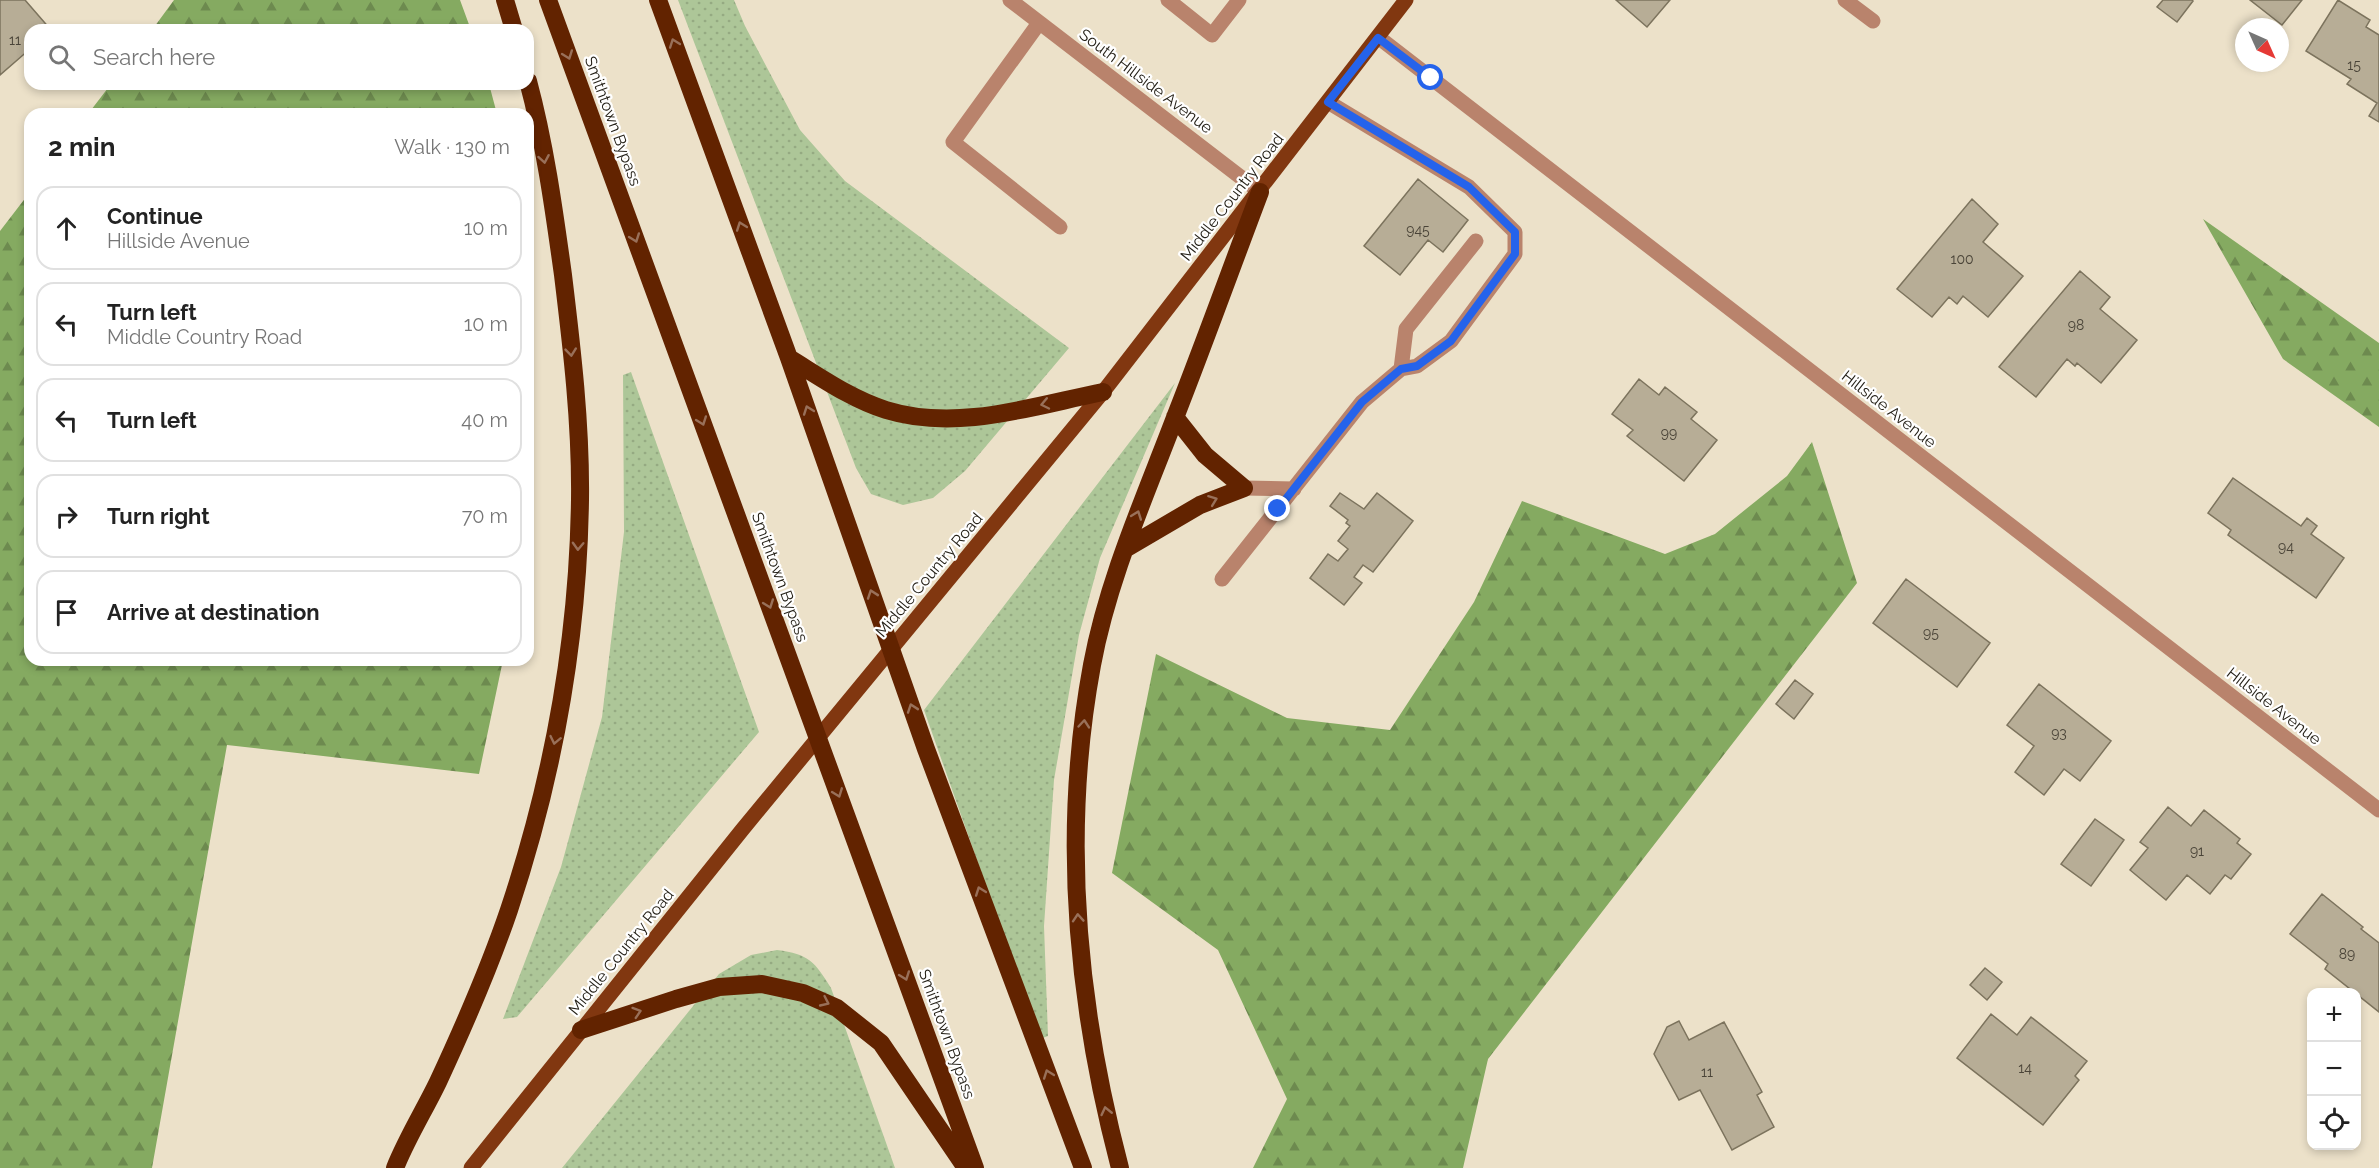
<!DOCTYPE html>
<meta charset="utf-8">
<style>
body{margin:0;font-family:Raleway,sans-serif;background:#f2f2f2;color:#222}
.controls{position:absolute;right:18px;bottom:18px;display:grid;overflow:hidden;border-radius:12px;box-shadow:0 3px 9px #0003}
.controls button{width:54px;height:54px;display:grid;place-items:center;padding:0;border:0;border-bottom:2px solid #e0e0e0;background:#fff;color:#222;font:30px sans-serif}
.compass{position:absolute;left:2235px;top:18px;width:54px;height:54px;border-radius:50%;background:#fff;box-shadow:0 3px 9px #0003;rotate:135deg}
.stop{position:absolute;width:18px;height:18px;margin:-14px;border:4px solid #2563eb;border-radius:50%;background:#fff}
.stop.end{background:#2563eb;border-color:#fff;box-shadow:0 2px 6px #0008}
.list{margin:0;padding:0;list-style:none}
h2{display:flex;justify-content:space-between;align-items:center;height:78px;margin:0;padding:0 24px;font-size:26px}
h2 small{font-size:20px;font-weight:400;color:#767676}
.list li{display:grid;grid-template-columns:39px 1fr auto;gap:18px;align-items:center;box-sizing:border-box;height:84px;margin:0 12px 12px;padding:0 12px;border:2px solid #e0e0e0;border-radius:18px}
.list b{display:block;font-size:22px;white-space:nowrap}
.list p{margin:0;font-size:20px;white-space:nowrap;color:#767676}
.list em{font-size:20px;font-style:normal;color:#767676}
.icon{flex:none;width:33px;height:33px;fill:none;stroke:currentColor;stroke-width:2;stroke-linecap:round;stroke-linejoin:round}
.map{position:relative;flex:none;width:2379px;height:1168px;overflow:hidden}
.search{position:absolute;background:#fff;box-shadow:0 3px 9px #0003;left:24px;top:24px;width:510px;height:66px;display:flex;align-items:center;gap:15px;box-sizing:border-box;padding:0 21px;border-radius:18px;color:#767676;font-size:22px}
.panel{position:absolute;background:#fff;box-shadow:0 3px 9px #0003;left:24px;top:108px;width:510px;height:558px;border-radius:18px}
.map>svg:first-child{display:block}
</style>
<div class="map">
<svg width="2379" height="1168" viewBox="0 0 2379 1168">
<defs>
<pattern id="grass-dots" width="8" height="8" patternUnits="userSpaceOnUse" patternTransform="scale(1.5)"><rect width="8" height="8" fill="#adc698"/><path d="M2 2h.1M6 6h.1" fill="none" stroke="#95aa82" stroke-width="1.8" stroke-linecap="round"/></pattern>
<pattern id="forest-firs" width="22" height="20" patternUnits="userSpaceOnUse" patternTransform="scale(1.5)"><rect width="22" height="20" fill="#85aa61"/><path d="M5 1l3.5 6h-7zM16 11l3.5 6h-7z" fill="#6d8a4f"/></pattern>
</defs>
<rect width="100%" height="100%" fill="#ece1c9"/>
<path fill="url(#grass-dots)" d="M 678,0 L 734,0 L 745,26 L 800,130 L 845,181 L 1069,348 L 965,471 L 933,498 L 903,505 L 871,494 L 856,468 Z
M 631,372 L 759,732 L 517,1017 L 503,1019 L 561,867 L 602,717 L 624,532 L 623,375 Z
M 1175,383 L 1100,558 L 1079,635 L 1054,780 L 1044,926 L 1048,1036 L 1040,1039 L 924,710 Z
M 777,950 C 809,954 815,962 831,988 L 895,1168 L 562,1168 L 719,974 L 751,955 Z"/>
<path fill="url(#forest-firs)" d="M 174,0 L 460,0 L 471,30 L 152,30 Z
M 111,84 L 489,84 L 497,114 L 88,114 Z
M 30,192 L 30,660 L 503,660 L 479,774 L 227,745 L 152,1168 L 0,1168 L 0,231 Z
M 2203,219 L 2379,343 L 2379,427 L 2283,359 Z
M 1812,442 L 1857,583 L 1488,1059 L 1463,1168 L 1253,1168 L 1287,1099 L 1218,950 L 1112,873 L 1156,654 L 1287,718 L 1390,730 L 1474,602 L 1522,501 L 1665,554 L 1715,534 L 1787,476 Z"/>
<path fill="#b7ad96" stroke="#7c735d" stroke-width="1.5" d="M 0,0 L 25,0 L 51,30 L 30,30 L 30,49 L 0,75 Z
M 1616,0 L 1670,0 L 1647,27 Z
M 2163,0 L 2192,0 L 2193,1 L 2177,22 L 2157,7 Z
M 2250,0 L 2302,0 L 2282,25 Z
M 2338,0 L 2370,20 L 2366,27 L 2379,35 L 2379,122 L 2369,116 L 2377,103 L 2347,84 L 2351,79 L 2306,51 Z
M 1418,179 L 1468,220 L 1443,252 L 1428,240 L 1400,275 L 1364,246 Z
M 1972,199 L 1998,224 L 1983,242 L 2023,276 L 1988,317 L 1963,296 L 1957,304 L 1949,297 L 1932,317 L 1897,289 Z
M 2080,271 L 2110,297 L 2100,309 L 2137,340 L 2101,383 L 2077,363 L 2075,366 L 2067,359 L 2036,397 L 1999,367 Z
M 1639,379 L 1659,395 L 1665,387 L 1697,412 L 1691,419 L 1717,440 L 1684,481 L 1627,436 L 1633,430 L 1612,414 Z
M 2233,478 L 2301,526 L 2307,518 L 2317,526 L 2311,534 L 2344,558 L 2316,598 L 2228,535 L 2231,530 L 2208,513 Z
M 1340,493 L 1364,509 L 1377,493 L 1413,521 L 1373,572 L 1363,565 L 1354,577 L 1362,583 L 1344,605 L 1310,578 L 1328,554 L 1338,561 L 1348,549 L 1338,541 L 1350,526 L 1346,523 L 1348,520 L 1330,506 Z
M 1906,579 L 1990,643 L 1957,687 L 1873,623 Z
M 1795,680 L 1813,694 L 1794,719 L 1776,704 Z
M 2039,684 L 2111,741 L 2080,781 L 2064,769 L 2044,795 L 2015,772 L 2034,746 L 2007,725 Z
M 2168,807 L 2191,826 L 2204,810 L 2240,839 L 2237,843 L 2251,854 L 2231,879 L 2225,875 L 2210,894 L 2187,875 L 2166,900 L 2130,870 L 2148,848 L 2140,842 Z
M 2095,819 L 2124,840 L 2091,886 L 2061,864 Z
M 2322,894 L 2363,927 L 2361,929 L 2379,943 L 2379,1012 L 2325,969 L 2328,964 L 2290,934 Z
M 1985,968 L 2002,982 L 1987,1000 L 1970,985 Z
M 1991,1014 L 2017,1035 L 2031,1017 L 2087,1061 L 2075,1076 L 2079,1080 L 2043,1125 L 1957,1058 Z
M 1679,1021 L 1689,1040 L 1724,1022 L 1762,1092 L 1757,1095 L 1774,1127 L 1732,1150 L 1700,1090 L 1679,1100 L 1654,1054 L 1667,1027 Z"/>
<g fill="none" stroke-linecap="round" stroke-linejoin="round">
<path stroke="#b9836c" stroke-width="15" d="M 1010,0 L 1260,192
M 1168,0 L 1212,35 L 1239,0
M 1845,0 L 1873,21
M 1039,23 L 953,142 L 1060,227
M 1378,37 L 2379,810
M 1328,102 L 1469,187 L 1515,232 L 1515,254 L 1451,341 L 1417,366 L 1401,369
M 1244,488 L 1294,489
M 1222,579 L 1362,402 L 1401,369 L 1406,329 L 1476,241"/>
<path stroke="#813710" stroke-width="15" d="M 471,1168 L 742,830 L 1103,392 L 1406,0"/>
<path stroke="#622300" stroke-width="18" d="M 505,0 L 514,30
M 548,0 L 975,1168
M 658,0 L 789,358 L 926,749 L 1083,1168
M 789,358 C 820,377 851,399 886,410 C 957,432 1033,406 1103,392
M 1175,417 L 1205,455 L 1244,488
M 1125,549 L 1200,505 L 1244,488
M 581,1030 L 676,999 L 719,987 L 762,984 L 803,993 L 837,1008 L 881,1043 L 966,1168
M 395,1168 C 407,1138 424,1111 438,1082 C 464,1026 489,969 509,910 C 553,778 578,640 580,500 C 581,425 572,349 563,275 C 554,210 545,144 528,81
M 1120,1168 C 1077,1005 1061,832 1092,665 C 1108,579 1145,497 1176,415 C 1205,341 1232,266 1260,192"/>
</g>
<defs><path id="oneway-chevron" d="M-2-3.5L2.5 0L-2 3.5" fill="none" stroke-width="1.6" stroke-linecap="round" stroke-linejoin="round" transform="scale(1.5)"/></defs>
<g stroke="#997059">
<use href="#oneway-chevron" transform="translate(674 43) rotate(-110)"/>
<use href="#oneway-chevron" transform="translate(568 55) rotate(70)"/>
<use href="#oneway-chevron" transform="translate(544 159) rotate(80)"/>
<use href="#oneway-chevron" transform="translate(741 226) rotate(-110)"/>
<use href="#oneway-chevron" transform="translate(635 238) rotate(70)"/>
<use href="#oneway-chevron" transform="translate(571 352) rotate(84)"/>
<use href="#oneway-chevron" transform="translate(1045 404) rotate(168)"/>
<use href="#oneway-chevron" transform="translate(808 410) rotate(-110)"/>
<use href="#oneway-chevron" transform="translate(702 421) rotate(70)"/>
<use href="#oneway-chevron" transform="translate(1213 500) rotate(-21)"/>
<use href="#oneway-chevron" transform="translate(1137 515) rotate(-70)"/>
<use href="#oneway-chevron" transform="translate(578 546) rotate(92)"/>
<use href="#oneway-chevron" transform="translate(872 594) rotate(-109)"/>
<use href="#oneway-chevron" transform="translate(769 604) rotate(70)"/>
<use href="#oneway-chevron" transform="translate(912 708) rotate(-109)"/>
<use href="#oneway-chevron" transform="translate(1084 724) rotate(-85)"/>
<use href="#oneway-chevron" transform="translate(555 740) rotate(102)"/>
<use href="#oneway-chevron" transform="translate(838 793) rotate(69)"/>
<use href="#oneway-chevron" transform="translate(980 891) rotate(-110)"/>
<use href="#oneway-chevron" transform="translate(1078 918) rotate(-94)"/>
<use href="#oneway-chevron" transform="translate(905 976) rotate(70)"/>
<use href="#oneway-chevron" transform="translate(825 1002) rotate(25)"/>
<use href="#oneway-chevron" transform="translate(637 1012) rotate(-18)"/>
<use href="#oneway-chevron" transform="translate(1048 1074) rotate(-110)"/>
<use href="#oneway-chevron" transform="translate(1106 1111) rotate(-103)"/>
</g>
<g fill="none" stroke-linecap="round" stroke-linejoin="round">
<path stroke="#2563eb" stroke-width="8" d="M 1278,509 L 1362,402 L 1401,369 L 1417,366 L 1451,341 L 1515,254 L 1515,232 L 1469,187 L 1328,102 L 1378,38 L 1431,78"/>
</g>
<g text-anchor="middle" dominant-baseline="central" stroke-width="4.5" stroke-linejoin="round" paint-order="stroke">
<g font-size="14" fill="#4a4438">
<text x="15" y="40">11</text>
<text x="2354" y="65">15</text>
<text x="1418" y="230">945</text>
<text x="1962" y="259">100</text>
<text x="2076" y="325">98</text>
<text x="1669" y="433">99</text>
<text x="2286" y="547">94</text>
<text x="1931" y="633">95</text>
<text x="2059" y="733">93</text>
<text x="2197" y="851">91</text>
<text x="2347" y="954">89</text>
<text x="2025" y="1068">14</text>
<text x="1707" y="1072">11</text>
</g>
<g font-size="16" fill="#252118" stroke="#fff">
<text transform="translate(1146 81) rotate(37)">South Hillside Avenue</text>
<text transform="translate(613 121) rotate(70)">Smithtown Bypass</text>
<text transform="translate(1232 197) rotate(-52)">Middle Country Road</text>
<text transform="translate(1889 409) rotate(38)">Hillside Avenue</text>
<text transform="translate(929 575) rotate(-50)">Middle Country Road</text>
<text transform="translate(780 577) rotate(70)">Smithtown Bypass</text>
<text transform="translate(2274 706) rotate(38)">Hillside Avenue</text>
<text transform="translate(621 952) rotate(-51)">Middle Country Road</text>
<text transform="translate(947 1034) rotate(70)">Smithtown Bypass</text>
</g>
</g>
</svg>
<div class="controls">
<button>+</button>
<button>−</button>
<button><svg class="icon" aria-label="locate" viewBox="0 0 24 24"><circle cx="12" cy="12" r="6"/><path d="M12 2v4M12 18v4M2 12h4M18 12h4"/></svg></button>
</div>
<svg class="compass" viewBox="-18 -18 36 36"><path d="M0-13l5 13h-10z" fill="#e53935"/><path d="M0 13l5-13h-10z" fill="#767676"/></svg>
<div class="stop" style="left:1431px;top:78px"></div>
<div class="stop end" style="left:1278px;top:509px"></div>
<div class="search"><svg class="icon" aria-label="search" viewBox="0 0 24 24"><circle cx="10" cy="10" r="6"/><path d="M15 15l6 6"/></svg>Search here</div>
<section class="panel">
<h2>2 min<small>Walk · 130 m</small></h2>
<ul class="list">
<li><svg class="icon" aria-label="ahead" viewBox="0 0 24 24"><path d="M12 20V5M6 11l6-6 6 6"/></svg><div><b>Continue</b><p>Hillside Avenue</p></div><em>10 m</em></li>
<li><svg class="icon" aria-label="left" viewBox="0 0 24 24"><path d="M17 20v-9H6M10 6l-5 5 5 5"/></svg><div><b>Turn left</b><p>Middle Country Road</p></div><em>10 m</em></li>
<li><svg class="icon" aria-label="left" viewBox="0 0 24 24"><path d="M17 20v-9H6M10 6l-5 5 5 5"/></svg><div><b>Turn left</b></div><em>40 m</em></li>
<li><svg class="icon" aria-label="right" viewBox="0 0 24 24"><path d="M7 20v-9h11M14 6l5 5-5 5"/></svg><div><b>Turn right</b></div><em>70 m</em></li>
<li><svg class="icon" aria-label="arrive" viewBox="0 0 24 24"><path d="M6 21V4h12l-3 4 3 4H6"/></svg><div><b>Arrive at destination</b></div></li>
</ul>
</section>
</div>
